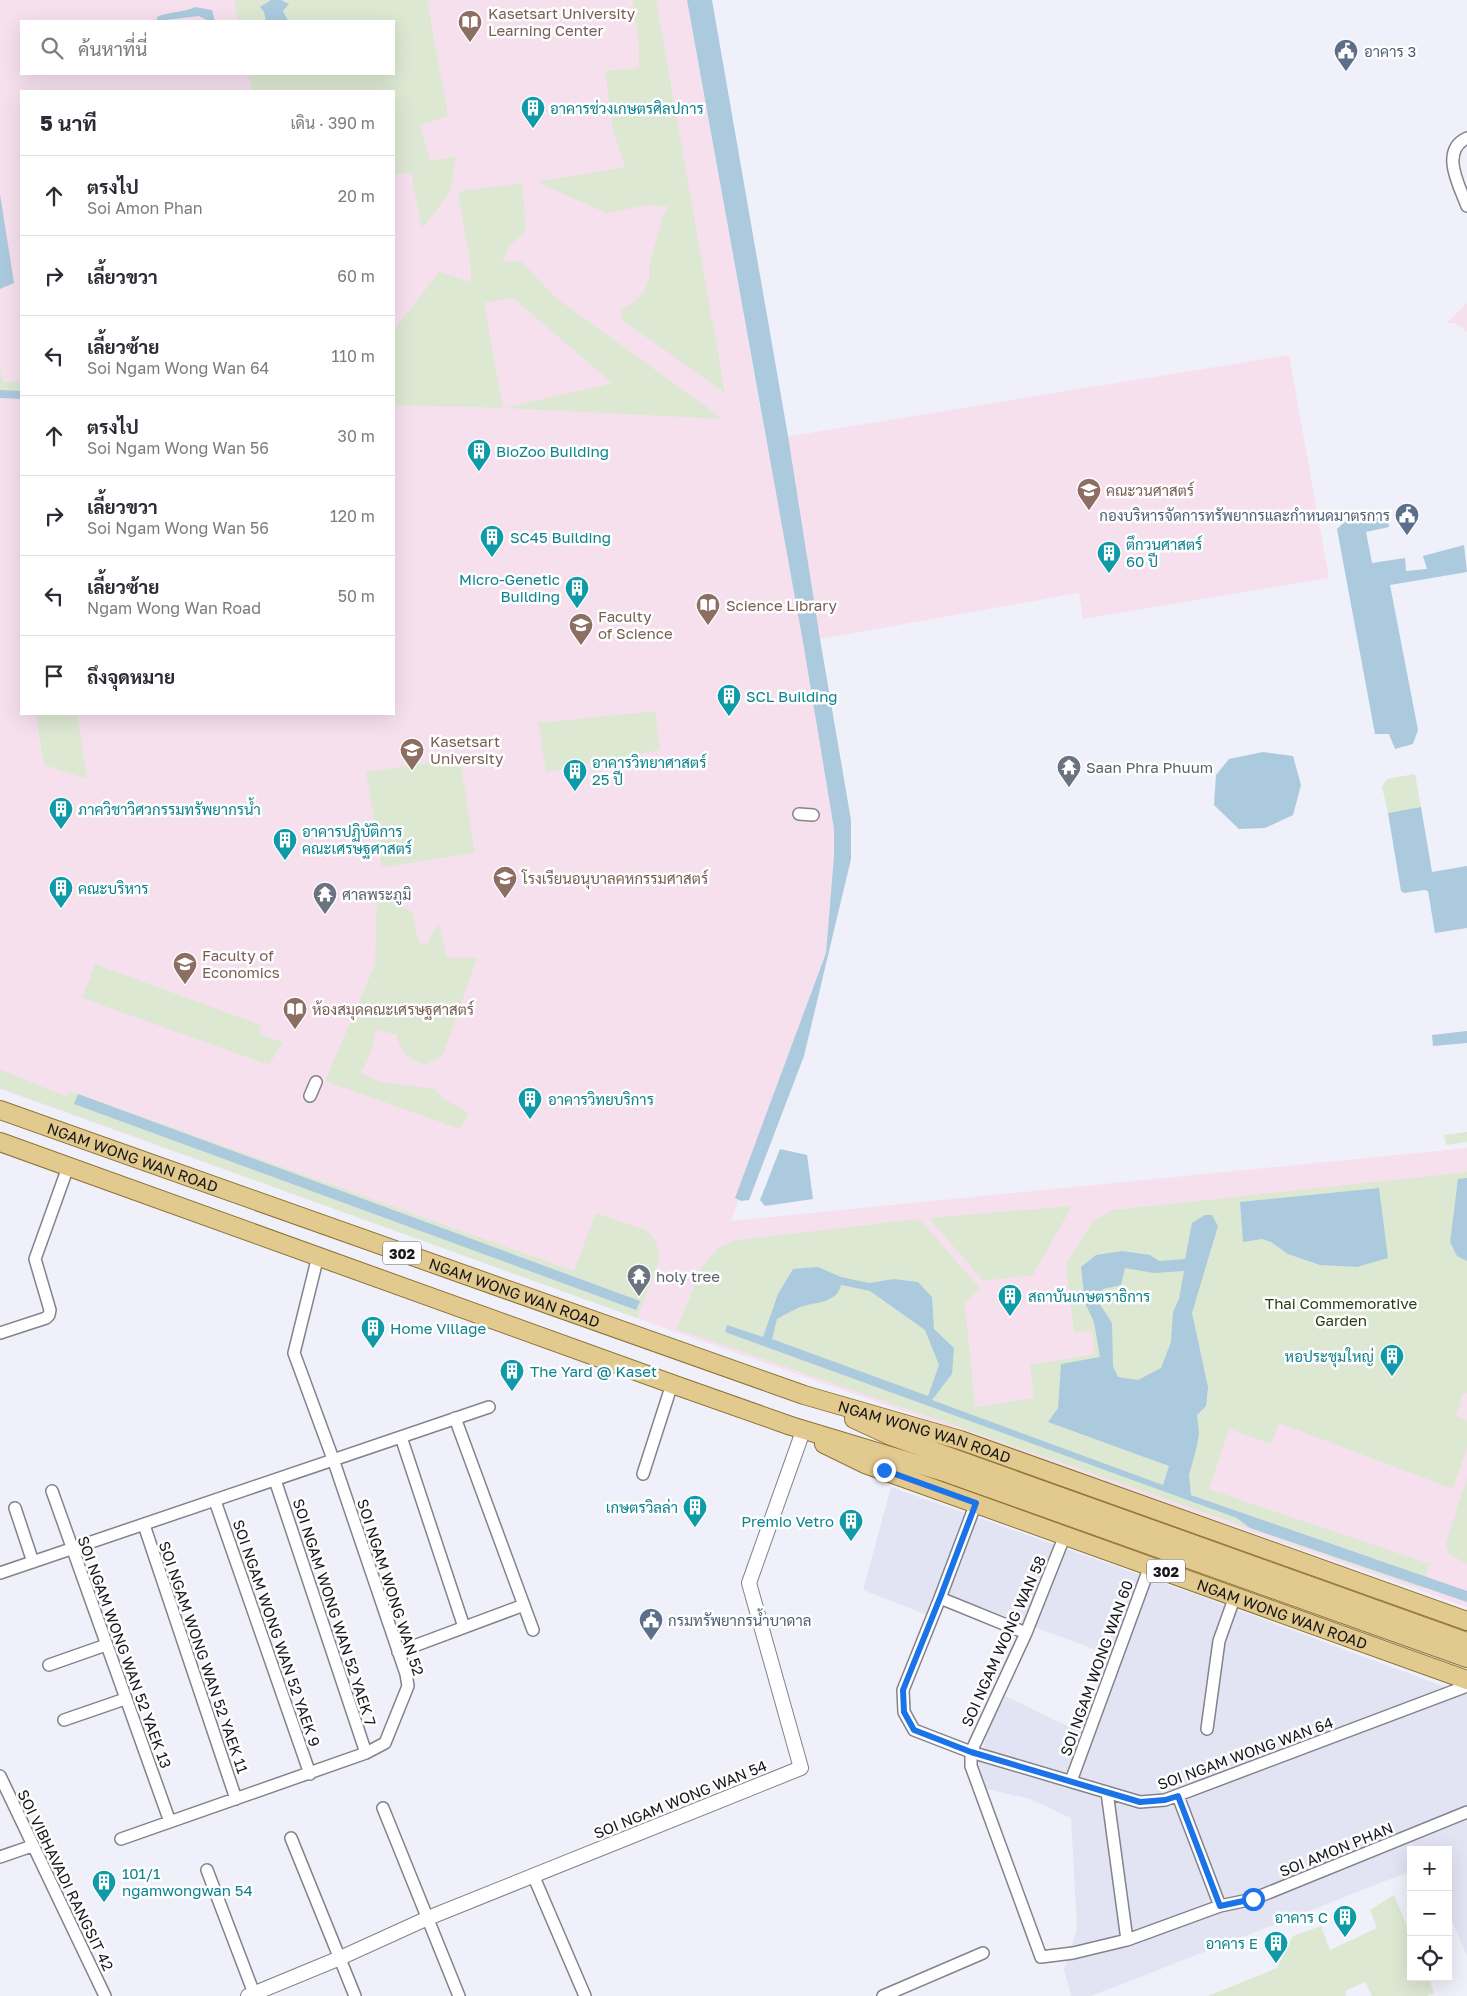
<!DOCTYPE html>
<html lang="th">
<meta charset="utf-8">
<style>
body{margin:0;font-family:"Golos Text",Sarabun,sans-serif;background:#f7f7f7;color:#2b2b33}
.controls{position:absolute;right:15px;bottom:15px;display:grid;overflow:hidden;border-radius:0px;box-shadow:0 5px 20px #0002}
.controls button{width:45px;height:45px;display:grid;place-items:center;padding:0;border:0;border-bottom:1px solid #e1e1e2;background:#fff;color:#2b2b33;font:25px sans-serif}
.stop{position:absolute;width:15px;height:15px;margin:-11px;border:4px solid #1a73e8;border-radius:50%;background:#fff}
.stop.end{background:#1a73e8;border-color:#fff;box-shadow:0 1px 5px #0008}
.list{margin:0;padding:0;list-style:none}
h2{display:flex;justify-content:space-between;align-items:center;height:65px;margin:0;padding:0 20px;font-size:21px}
h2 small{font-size:16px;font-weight:400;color:#7c7c81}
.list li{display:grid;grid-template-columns:32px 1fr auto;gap:15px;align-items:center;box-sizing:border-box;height:80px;padding:0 20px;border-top:1px solid #e1e1e2}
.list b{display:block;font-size:19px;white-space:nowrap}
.list p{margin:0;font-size:16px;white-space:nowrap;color:#7c7c81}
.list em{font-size:16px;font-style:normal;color:#7c7c81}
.icon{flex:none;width:28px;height:28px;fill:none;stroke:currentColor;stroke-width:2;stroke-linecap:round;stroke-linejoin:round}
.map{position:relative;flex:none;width:1467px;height:1996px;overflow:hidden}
.search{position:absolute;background:#fff;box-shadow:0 5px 20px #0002;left:20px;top:20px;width:375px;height:55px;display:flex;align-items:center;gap:12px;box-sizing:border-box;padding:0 18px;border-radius:0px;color:#7c7c81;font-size:19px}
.panel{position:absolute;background:#fff;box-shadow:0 5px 20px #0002;left:20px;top:90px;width:375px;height:625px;border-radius:0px}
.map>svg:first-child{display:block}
</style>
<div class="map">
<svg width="1467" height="1996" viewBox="0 0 1467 1996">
<rect width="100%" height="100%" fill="#eff0f9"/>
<path fill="#e2e4f4" d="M 891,1487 L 1200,1596 L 1467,1695 L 1467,1956 L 1448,1912 L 1448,1850 L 1411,1850 L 1411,1871 L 1112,1988 L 1090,1996 L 1071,1996 L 1064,1969 L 1077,1929 L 1071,1818 L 1030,1799 L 987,1789 L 978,1764 L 989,1728 L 1005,1696 L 1080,1732 L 1110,1655 L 937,1591 L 927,1615 L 863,1590 Z"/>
<path fill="#f6e0ee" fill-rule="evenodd" d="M 0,0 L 687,0 L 766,440 L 1289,355 L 1329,578 L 1083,619 L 1079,593 L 803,642 L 834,829 L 834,856 L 826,953 L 731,1221 L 1467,1148 L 1467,1607 L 673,1331 L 0,1089 ZM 21,21 L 394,21 L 394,74 L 21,74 ZM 21,91 L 394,91 L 394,714 L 21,714 Z
M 1467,303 L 1467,332 L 1455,323 L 1447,323 Z"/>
<path fill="#dde8d3" d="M 234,0 L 427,0 L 448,116 L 420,125 L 430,161 L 457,156 L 449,194 L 422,229 L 411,172 L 394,175 L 394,91 L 252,91 L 248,74 L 394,74 L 394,21 L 238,21 Z
M 632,0 L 656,0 L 725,393 L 622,320 L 621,310 L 631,304 L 645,290 L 650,276 L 649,267 L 663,215 L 668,207 L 648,205 L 606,213 L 537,182 L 625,167 L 613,130 L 605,71 L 639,68 L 639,41 Z
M 522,183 L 526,230 L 509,248 L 502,262 L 521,261 L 555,297 L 723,419 L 505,408 L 612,383 L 513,298 L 484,303 L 503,408 L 394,405 L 394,330 L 439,272 L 471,282 L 471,265 L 458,195 L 461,191 Z
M 0,368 L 3,382 L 21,382 L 21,391 L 0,390 Z
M 655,711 L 660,750 L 546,772 L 538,723 Z
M 40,714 L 77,714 L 87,779 L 44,765 L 36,715 Z
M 460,758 L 475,853 L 382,867 L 366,772 Z
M 1415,774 L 1421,807 L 1388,813 L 1382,787 L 1387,779 Z
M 377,894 L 412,912 L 419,944 L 427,943 L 439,923 L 447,958 L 477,958 L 443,1055 L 425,1065 C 409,1059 400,1052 397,1035 L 375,1029 C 374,1044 371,1060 360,1072 L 380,1082 L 435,1089 L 444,1099 L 469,1113 L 460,1129 L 325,1081 L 375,964 Z
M 95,964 L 239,1017 L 262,1026 L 259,1034 L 283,1042 L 269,1065 L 82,998 Z
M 0,1069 L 67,1097 L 70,1091 L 574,1271 L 596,1213 L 646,1230 L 656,1241 L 660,1260 L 637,1318 L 0,1088 Z
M 1467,1132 L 1467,1142 L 1446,1145 L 1444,1135 Z
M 1467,1172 L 1467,1393 L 1463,1393 L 1456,1416 L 1467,1421 L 1467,1447 L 1453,1489 L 1279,1423 L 1271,1444 L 1229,1429 L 1209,1489 L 1430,1564 L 1421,1588 L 677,1329 L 702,1267 L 718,1248 L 735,1240 L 919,1219 L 980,1288 L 965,1303 L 975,1407 L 1034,1398 L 1030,1365 L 1095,1354 L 1092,1331 L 1074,1332 L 1066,1264 L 1093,1221 L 1113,1210 Z
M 1072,1206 L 1033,1275 L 983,1281 L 929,1218 Z
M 1467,1477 L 1467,1564 L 1449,1554 L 1446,1544 Z
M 1394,1895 L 1411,1936 L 1411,1977 L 1428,1977 L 1434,1993 L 1427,1996 L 1372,1996 L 1365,1982 L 1345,1991 L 1346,1996 L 1208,1996 L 1277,1968 L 1293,1936 L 1321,1926 L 1330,1950 L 1377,1928 L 1370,1910 Z"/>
<path fill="#abcade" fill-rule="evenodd" d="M 271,0 L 281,0 L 289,4 L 283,11 L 288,21 L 266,21 L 264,12 L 260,7 Z
M 687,0 L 712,0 L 788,436 L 820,639 L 851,820 L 851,859 L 804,1056 L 749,1200 L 741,1201 L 735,1198 L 826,953 L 834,856 L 834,829 L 803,642 Z
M 195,7 L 212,10 L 215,21 L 209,21 L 199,16 L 157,21 L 157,17 C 170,11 183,13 195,7 Z
M 0,194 L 14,283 L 0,289 Z
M 0,390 L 21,391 L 21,399 L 0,398 Z
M 1388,512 L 1389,527 L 1366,532 L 1372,563 L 1405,558 L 1406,571 L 1427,569 L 1423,556 L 1464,545 L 1467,572 L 1390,585 L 1418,730 L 1413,744 L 1395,749 L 1389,734 L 1375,734 L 1337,529 L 1351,516 Z
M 1263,752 L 1293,756 L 1301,785 L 1293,815 L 1265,828 L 1239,829 L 1214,805 L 1216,775 L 1229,759 Z
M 1421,807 L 1432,872 L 1467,866 L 1467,928 L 1435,933 L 1428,891 L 1424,890 L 1404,893 L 1401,891 L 1388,813 Z
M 1467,1031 L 1467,1043 L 1433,1046 L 1432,1035 Z
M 78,1094 L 640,1301 L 636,1310 L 74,1104 Z
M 780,1149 L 807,1155 L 813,1199 L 765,1206 L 760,1200 Z
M 1467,1178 L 1467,1261 L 1457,1256 L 1450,1242 L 1458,1179 Z
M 1379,1188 L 1388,1258 L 1357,1267 L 1320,1265 L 1288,1254 L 1271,1242 L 1262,1239 L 1243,1242 L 1240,1202 Z
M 1205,1215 L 1212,1215 L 1218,1226 L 1192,1313 L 1208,1387 L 1206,1406 L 1197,1415 L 1199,1433 L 1197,1446 L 1189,1475 L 1191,1495 L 1467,1591 L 1467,1602 L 1250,1528 L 1237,1518 L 725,1332 L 727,1325 L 763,1337 L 778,1294 L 793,1269 L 818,1267 L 841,1277 L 869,1283 L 894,1279 L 918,1282 L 932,1297 L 934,1329 L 954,1348 L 952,1374 L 932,1400 L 1163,1485 L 1169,1466 L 1048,1422 L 1058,1408 L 1061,1364 L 1100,1357 L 1094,1322 L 1085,1303 L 1081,1267 L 1096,1255 L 1122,1251 L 1150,1255 L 1159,1261 L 1185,1259 L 1192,1223 ZM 1125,1268 L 1154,1273 L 1184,1271 L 1179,1299 L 1173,1312 L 1171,1342 L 1161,1368 L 1138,1380 L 1118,1377 L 1113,1366 L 1112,1323 L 1099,1303 L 1103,1289 L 1121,1285 ZM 841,1285 L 870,1291 L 925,1330 L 939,1365 L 928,1396 L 772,1339 L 777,1319 C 784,1315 791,1311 798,1308 C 814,1301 836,1305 841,1285 Z"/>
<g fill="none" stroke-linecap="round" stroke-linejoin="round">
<defs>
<path id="minor" d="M 1467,138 C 1439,151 1460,187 1467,206
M 799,814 L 813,815
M 310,1096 L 316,1082
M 0,1333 L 46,1318 L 49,1315 L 50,1310 L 35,1259 L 68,1167
M 455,1418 L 533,1630
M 401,1437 L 464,1627
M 643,1474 L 672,1384
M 275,1480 L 366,1753
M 52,1491 L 170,1822
M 215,1501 L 310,1774
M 976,1503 L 940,1598 L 903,1690 L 904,1712 L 914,1730 L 971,1752 L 1140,1802 L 1165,1800 L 1467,1686
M 15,1508 L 33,1562
M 144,1525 L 236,1799
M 1065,1535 L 1026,1633 L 971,1752 L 971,1766 L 1041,1957 L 1073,1953 L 1127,1940 L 1220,1906 L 1253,1899 L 1467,1812
M 0,1573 L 489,1407
M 940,1598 L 1026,1633
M 398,1652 L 524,1605
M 49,1665 L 106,1645
M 64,1720 L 125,1699
M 1207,1729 L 1219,1641 L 1235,1596
M 0,1776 L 105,1996
M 1071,1781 L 1150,1566
M 1107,1792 L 1127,1940
M 1178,1796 L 1220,1906
M 383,1808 L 459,1996
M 291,1838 L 355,1996
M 121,1839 L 366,1753 L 385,1743 L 408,1686 L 406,1674 L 333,1459 L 294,1353 L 318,1256
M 0,1857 L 32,1846
M 207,1870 L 255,1996
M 533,1875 L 585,1996
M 883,1996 L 983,1953"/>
<path id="tertiary" d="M 248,1996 L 340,1958 L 428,1918 L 801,1768 L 749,1583 L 802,1434"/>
<g id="primary">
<path id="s1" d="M 0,1110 L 804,1395 L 960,1440 L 1467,1621"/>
<path d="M 0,1142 L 672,1384 L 791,1426 L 947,1473 L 1467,1658"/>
<path d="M 854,1419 L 891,1436 L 1467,1642"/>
<path id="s2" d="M 824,1444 L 865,1464 L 1467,1680"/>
</g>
</defs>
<use href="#minor" stroke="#82838b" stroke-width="14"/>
<use href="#tertiary" stroke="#82838b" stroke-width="16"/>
<use href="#primary" stroke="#8e7335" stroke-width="20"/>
<use href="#minor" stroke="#fff" stroke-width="11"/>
<use href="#tertiary" stroke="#fff" stroke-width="14"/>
<use href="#primary" stroke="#e2c98e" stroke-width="18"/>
</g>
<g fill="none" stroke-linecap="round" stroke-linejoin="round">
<path stroke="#1a73e8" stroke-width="6" d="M 884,1470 L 976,1503 L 940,1598 L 903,1690 L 904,1712 L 914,1730 L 971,1752 L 1140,1802 L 1165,1800 L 1178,1796 L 1220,1906 L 1253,1899"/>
</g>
<defs>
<symbol id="library-pin" viewBox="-11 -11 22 30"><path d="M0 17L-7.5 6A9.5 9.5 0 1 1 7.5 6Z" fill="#8d6e63" stroke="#fefefe"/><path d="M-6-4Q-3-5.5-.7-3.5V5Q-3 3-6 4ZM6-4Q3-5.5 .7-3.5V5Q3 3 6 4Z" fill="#fff"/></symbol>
<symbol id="civic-pin" viewBox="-11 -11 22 30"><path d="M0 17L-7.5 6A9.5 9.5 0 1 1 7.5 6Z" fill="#5c6f8a" stroke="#fefefe"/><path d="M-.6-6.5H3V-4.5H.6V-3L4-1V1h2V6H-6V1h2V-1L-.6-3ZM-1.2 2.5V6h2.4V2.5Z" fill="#fff"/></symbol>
<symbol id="building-pin" viewBox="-11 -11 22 30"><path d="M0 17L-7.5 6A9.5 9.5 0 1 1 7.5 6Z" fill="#0f9aa8" stroke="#fefefe"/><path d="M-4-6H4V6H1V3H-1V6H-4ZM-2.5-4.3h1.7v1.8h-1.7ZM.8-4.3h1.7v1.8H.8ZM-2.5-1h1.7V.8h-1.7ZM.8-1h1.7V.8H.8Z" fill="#fff"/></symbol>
<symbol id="university-pin" viewBox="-11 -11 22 30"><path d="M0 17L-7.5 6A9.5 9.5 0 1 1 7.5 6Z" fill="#8d6e63" stroke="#fefefe"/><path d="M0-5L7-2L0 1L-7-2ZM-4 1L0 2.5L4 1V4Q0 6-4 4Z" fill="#fff"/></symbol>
<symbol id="temple-pin" viewBox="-11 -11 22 30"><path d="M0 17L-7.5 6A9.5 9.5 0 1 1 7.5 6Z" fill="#6b7280" stroke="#fefefe"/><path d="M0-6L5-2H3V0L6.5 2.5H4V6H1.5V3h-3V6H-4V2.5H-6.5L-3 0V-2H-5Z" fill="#fff"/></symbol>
<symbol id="school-pin" viewBox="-11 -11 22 30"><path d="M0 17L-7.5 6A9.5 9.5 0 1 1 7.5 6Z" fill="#8d6e63" stroke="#fefefe"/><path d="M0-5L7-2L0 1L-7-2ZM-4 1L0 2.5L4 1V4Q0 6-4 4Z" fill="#fff"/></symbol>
</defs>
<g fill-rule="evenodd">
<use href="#library-pin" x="456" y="8" width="28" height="38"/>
<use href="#civic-pin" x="1332" y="37" width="28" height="38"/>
<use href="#building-pin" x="519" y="94" width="28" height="38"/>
<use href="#building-pin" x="465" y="437" width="28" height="38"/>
<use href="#university-pin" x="1075" y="476" width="28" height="38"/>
<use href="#civic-pin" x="1393" y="501" width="28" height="38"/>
<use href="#building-pin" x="478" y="523" width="28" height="38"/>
<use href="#building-pin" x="1095" y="539" width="28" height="38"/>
<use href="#building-pin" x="563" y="574" width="28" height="38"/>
<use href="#library-pin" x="694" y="591" width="28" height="38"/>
<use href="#university-pin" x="567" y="611" width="28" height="38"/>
<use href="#building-pin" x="715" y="682" width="28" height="38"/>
<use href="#university-pin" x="398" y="736" width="28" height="38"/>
<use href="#temple-pin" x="1055" y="753" width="28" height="38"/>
<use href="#building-pin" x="561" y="757" width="28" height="38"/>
<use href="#building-pin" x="47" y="795" width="28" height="38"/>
<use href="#building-pin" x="271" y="826" width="28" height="38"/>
<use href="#school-pin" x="491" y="864" width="28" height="38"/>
<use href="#building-pin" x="47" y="874" width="28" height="38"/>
<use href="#temple-pin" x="311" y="880" width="28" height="38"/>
<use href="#university-pin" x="171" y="950" width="28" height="38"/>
<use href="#library-pin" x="281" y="995" width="28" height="38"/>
<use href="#building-pin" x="516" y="1085" width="28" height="38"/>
<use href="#temple-pin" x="625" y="1262" width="28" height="38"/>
<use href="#building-pin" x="996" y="1282" width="28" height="38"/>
<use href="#building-pin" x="359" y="1314" width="28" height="38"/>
<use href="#building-pin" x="1378" y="1342" width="28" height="38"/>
<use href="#building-pin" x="498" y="1357" width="28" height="38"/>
<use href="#building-pin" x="681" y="1493" width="28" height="38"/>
<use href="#building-pin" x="837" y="1507" width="28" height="38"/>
<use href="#civic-pin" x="637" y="1606" width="28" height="38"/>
<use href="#building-pin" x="90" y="1868" width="28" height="38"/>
<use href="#building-pin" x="1331" y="1903" width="28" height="38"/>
<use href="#building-pin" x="1262" y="1929" width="28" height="38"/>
</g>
<g text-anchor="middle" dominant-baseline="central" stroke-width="5" stroke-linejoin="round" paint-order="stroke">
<g fill="#fefefe" stroke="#5c5c5e" stroke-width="1">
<rect x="383" y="1241.5" width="38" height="23" rx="4"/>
<rect x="1147" y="1559.5" width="38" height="23" rx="4"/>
</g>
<g font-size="14" font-weight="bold" fill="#16171a">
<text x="402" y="1253">302</text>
<text x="1166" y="1571">302</text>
</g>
<g font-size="15" fill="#785e54" stroke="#fefefe" text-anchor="start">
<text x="488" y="13">Kasetsart University<tspan x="488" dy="17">Learning Center</tspan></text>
<text x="1106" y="490">คณะวนศาสตร์</text>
<text x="726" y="605">Science Library</text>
<text x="598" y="616">Faculty<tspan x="598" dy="17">of Science</tspan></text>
<text x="430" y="741">Kasetsart<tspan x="430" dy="17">University</tspan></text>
<text x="522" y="878">โรงเรียนอนุบาลคหกรรมศาสตร์</text>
<text x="202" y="955">Faculty of<tspan x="202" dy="17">Economics</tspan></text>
<text x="312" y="1009">ห้องสมุดคณะเศรษฐศาสตร์</text>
</g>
<g font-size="15" fill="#4e5e75" stroke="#fefefe" text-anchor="start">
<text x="1364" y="51">อาคาร 3</text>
<text x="1390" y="515" text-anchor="end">กองบริหารจัดการทรัพยากรและกำหนดมาตรการ</text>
<text x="668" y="1620">กรมทรัพยากรน้ำบาดาล</text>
</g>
<g font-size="15" fill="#0d838f" stroke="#fefefe" text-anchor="start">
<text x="550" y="108">อาคารช่วงเกษตรศิลปการ</text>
<text x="496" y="451">BioZoo Building</text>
<text x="510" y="537">SC45 Building</text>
<text x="1126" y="544">ตึกวนศาสตร์<tspan x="1126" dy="17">60 ปี</tspan></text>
<text x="560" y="579" text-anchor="end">Micro-Genetic<tspan x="560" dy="17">Building</tspan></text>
<text x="746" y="696">SCL Building</text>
<text x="592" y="762">อาคารวิทยาศาสตร์<tspan x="592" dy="17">25 ปี</tspan></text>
<text x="78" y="809">ภาควิชาวิศวกรรมทรัพยากรน้ำ</text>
<text x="302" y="831">อาคารปฏิบัติการ<tspan x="302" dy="17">คณะเศรษฐศาสตร์</tspan></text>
<text x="78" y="888">คณะบริหาร</text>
<text x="548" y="1099">อาคารวิทยบริการ</text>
<text x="1028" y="1296">สถาบันเกษตราธิการ</text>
<text x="390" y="1328">Home Village</text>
<text x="1374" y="1356" text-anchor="end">หอประชุมใหญ่</text>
<text x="530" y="1371">The Yard @ Kaset</text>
<text x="678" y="1507" text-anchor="end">เกษตรวิลล่า</text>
<text x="834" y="1521" text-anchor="end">Premio Vetro</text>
<text x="122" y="1873">101/1<tspan x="122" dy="17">ngamwongwan 54</tspan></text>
<text x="1328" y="1917" text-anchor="end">อาคาร C</text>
<text x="1258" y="1943" text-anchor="end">อาคาร E</text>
</g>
<g font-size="15" fill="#5b616d" stroke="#fefefe" text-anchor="start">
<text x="1086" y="767">Saan Phra Phuum</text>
<text x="342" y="894">ศาลพระภูมิ</text>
<text x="656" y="1276">holy tree</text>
</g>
<g font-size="15" fill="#16171a" stroke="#fefefe">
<text stroke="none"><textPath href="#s1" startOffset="141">NGAM WONG WAN ROAD</textPath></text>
<text stroke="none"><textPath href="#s1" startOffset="546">NGAM WONG WAN ROAD</textPath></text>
<text stroke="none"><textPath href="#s1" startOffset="979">NGAM WONG WAN ROAD</textPath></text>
<text transform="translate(391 1587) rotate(72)">SOI NGAM WONG WAN 52</text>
<text transform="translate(335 1612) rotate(72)">SOI NGAM WONG WAN 52 YAEK 7</text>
<text stroke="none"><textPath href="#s2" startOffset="489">NGAM WONG WAN ROAD</textPath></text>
<text transform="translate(277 1633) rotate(71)">SOI NGAM WONG WAN 52 YAEK 9</text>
<text transform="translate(1003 1641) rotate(-66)">SOI NGAM WONG WAN 58</text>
<text transform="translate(125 1652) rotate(70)">SOI NGAM WONG WAN 52 YAEK 13</text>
<text transform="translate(204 1657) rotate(71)">SOI NGAM WONG WAN 52 YAEK 11</text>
<text transform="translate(1096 1668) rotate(-70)">SOI NGAM WONG WAN 60</text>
<text transform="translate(1245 1753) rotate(-20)">SOI NGAM WONG WAN 64</text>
<text transform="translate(680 1799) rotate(-22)">SOI NGAM WONG WAN 54</text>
<text transform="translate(1336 1849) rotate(-22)">SOI AMON PHAN</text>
<text transform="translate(66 1880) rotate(64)">SOI VIBHAVADI RANGSIT 42</text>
</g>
<g font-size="15" fill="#2a3d10" stroke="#fefefe">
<text x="1341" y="1303">Thai Commemorative<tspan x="1341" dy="17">Garden</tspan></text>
</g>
</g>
</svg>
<div class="controls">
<button>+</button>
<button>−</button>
<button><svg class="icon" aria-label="locate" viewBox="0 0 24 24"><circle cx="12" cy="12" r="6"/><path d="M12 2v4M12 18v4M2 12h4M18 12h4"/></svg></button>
</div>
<div class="stop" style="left:1253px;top:1899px"></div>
<div class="stop end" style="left:884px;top:1470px"></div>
<div class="search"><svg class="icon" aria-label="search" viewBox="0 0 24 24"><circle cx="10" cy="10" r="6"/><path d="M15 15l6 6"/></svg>ค้นหาที่นี่</div>
<section class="panel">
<h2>5 นาที<small>เดิน · 390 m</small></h2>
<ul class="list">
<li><svg class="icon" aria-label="ahead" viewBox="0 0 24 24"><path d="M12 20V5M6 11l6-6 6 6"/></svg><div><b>ตรงไป</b><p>Soi Amon Phan</p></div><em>20 m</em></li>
<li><svg class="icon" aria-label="right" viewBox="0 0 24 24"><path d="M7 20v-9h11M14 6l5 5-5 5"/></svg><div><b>เลี้ยวขวา</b></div><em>60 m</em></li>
<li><svg class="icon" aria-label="left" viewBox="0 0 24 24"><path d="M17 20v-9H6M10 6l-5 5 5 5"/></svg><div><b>เลี้ยวซ้าย</b><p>Soi Ngam Wong Wan 64</p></div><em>110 m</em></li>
<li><svg class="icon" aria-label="ahead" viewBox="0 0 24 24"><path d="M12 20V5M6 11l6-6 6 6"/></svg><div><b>ตรงไป</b><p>Soi Ngam Wong Wan 56</p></div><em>30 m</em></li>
<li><svg class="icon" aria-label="right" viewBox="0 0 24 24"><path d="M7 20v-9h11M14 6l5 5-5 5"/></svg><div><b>เลี้ยวขวา</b><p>Soi Ngam Wong Wan 56</p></div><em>120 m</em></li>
<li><svg class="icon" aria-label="left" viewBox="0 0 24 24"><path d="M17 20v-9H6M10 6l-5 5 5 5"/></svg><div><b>เลี้ยวซ้าย</b><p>Ngam Wong Wan Road</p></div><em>50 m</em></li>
<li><svg class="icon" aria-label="arrive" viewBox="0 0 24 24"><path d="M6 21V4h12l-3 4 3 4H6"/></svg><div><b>ถึงจุดหมาย</b></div></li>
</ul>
</section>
</div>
